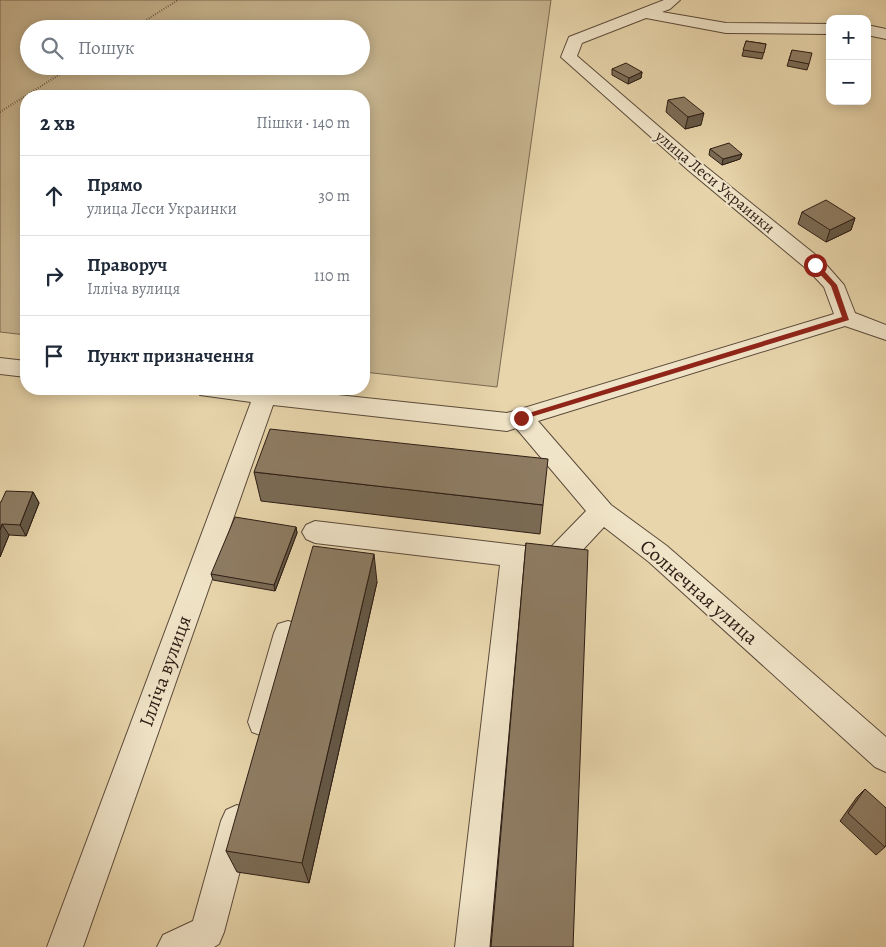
<!DOCTYPE html>
<html lang="uk">
<meta charset="utf-8">
<style>
body{margin:0;font-family:Alegreya,serif;background:#f2f2f3;color:#1f2937}
.controls{position:absolute;right:15px;top:15px;display:grid;overflow:hidden;border-radius:10px;box-shadow:0 2px 12px #0003}
.controls button{width:45px;height:45px;display:grid;place-items:center;padding:0;border:0;border-bottom:1px solid #e0e1e3;background:#fff;color:#1f2937;font:25px sans-serif}
.stop{position:absolute;width:15px;height:15px;margin:-11px;border:4px solid #8f2418;border-radius:50%;background:#fff}
.stop.end{background:#8f2418;border-color:#fff;box-shadow:0 1px 5px #0008}
.list{margin:0;padding:0;list-style:none}
h2{display:flex;justify-content:space-between;align-items:center;height:65px;margin:0;padding:0 20px;font-size:21px}
h2 small{font-size:16px;font-weight:400;color:#747a83}
.list li{display:grid;grid-template-columns:32px 1fr auto;gap:15px;align-items:center;box-sizing:border-box;height:80px;padding:0 20px;border-top:1px solid #e0e1e3}
.list b{display:block;font-size:19px;white-space:nowrap}
.list p{margin:0;font-size:16px;white-space:nowrap;color:#747a83}
.list em{font-size:16px;font-style:normal;color:#747a83}
.icon{flex:none;width:28px;height:28px;fill:none;stroke:currentColor;stroke-width:2;stroke-linecap:round;stroke-linejoin:round}
.map{position:relative;flex:none;width:886px;height:947px;overflow:hidden}
.search{position:absolute;background:#fff;box-shadow:0 2px 12px #0003;left:20px;top:20px;width:350px;height:55px;display:flex;align-items:center;gap:12px;box-sizing:border-box;padding:0 18px;border-radius:28px;color:#747a83;font-size:19px}
.panel{position:absolute;background:#fff;box-shadow:0 2px 12px #0003;left:20px;top:90px;width:350px;height:305px;border-radius:20px}
.map>svg:first-child{display:block}
</style>
<div class="map">
<svg width="886" height="947" viewBox="0 0 886 947">
<rect width="100%" height="100%" fill="#e8d5ab"/>
<filter id="stains"><feTurbulence type="fractalNoise" baseFrequency=".004" numOctaves="4"/><feColorMatrix values="0 0 0 0 .2 0 0 0 0 .09 0 0 0 0 .02 0 0 0 .5 -.17"/></filter>
<radialGradient id="worn" r=".72"><stop offset=".6" stop-color="#630" stop-opacity="0"/><stop offset="1" stop-color="#630" stop-opacity=".3"/></radialGradient>
<path fill="#c8b691" stroke="#7a6952" fill-rule="evenodd" d="M 0,0 L 551,0 L 497,387 L 364,372 L 364,96 L 26,96 L 26,335 L 0,332 ZM 29,29 L 361,29 L 361,66 L 29,66 Z"/>
<g fill="none" stroke-linecap="round" stroke-linejoin="round">
<defs>
<path id="minor" d="M 664,0 L 680,0 L 670,9 L 662,12 L 726,23 L 830,24 L 830,34 L 726,33 L 646,18 L 582,43 L 577,56 L 700,162 L 822,260 L 844,285 L 855,313 L 886,325 L 886,340 L 845,326 L 538,421 L 611,505 L 667,546 L 886,737 L 886,772 L 875,767 L 649,562 L 604,527 L 565,569 L 555,572 L 526,569 L 491,947 L 455,947 L 500,565 L 315,543 L 306,539 L 302,532 L 306,525 L 315,521 L 549,549 L 586,511 L 516,428 L 507,431 L 273,405 L 83,947 L 47,947 L 251,402 L 200,395 L 197,389 L 281,389 L 507,413 L 834,314 L 824,287 L 808,270 L 688,170 L 561,57 L 569,37 Z
M 867,25 L 886,29 L 886,39 L 867,35 Z
M 0,358 L 26,361 L 26,377 L 0,374 Z
M 288,621 L 298,624 L 302,633 L 278,722 L 274,732 L 263,736 L 252,732 L 248,722 L 274,633 L 278,624 Z
M 237,805 L 248,810 L 253,821 L 224,932 L 219,944 L 214,947 L 157,947 L 163,935 L 193,921 L 221,821 L 226,810 Z"/>
</defs>
<use href="#minor" stroke="#5b4a3a" stroke-width="2"/>
<path stroke="#2c1c14" stroke-width="2" stroke-dasharray="0.5 2" stroke-linecap="butt" d="M 132,29 L 178,0
M 0,112 L 73,66"/>
<use href="#minor" fill="#f0e4c8" fill-rule="evenodd"/>
</g>
<path fill="#7a6b55" stroke="#2c1c14" d="M 746,41 L 766,44 L 762,59 L 742,56 Z
M 792,50 L 809,64 L 807,70 L 787,66 Z
M 612,69 L 642,72 L 641,78 L 628,84 L 612,75 Z
M 668,100 L 701,125 L 685,129 L 666,112 Z
M 710,149 L 742,154 L 740,159 L 722,165 L 709,155 Z
M 802,212 L 855,218 L 851,230 L 826,242 L 798,224 Z
M 254,472 L 543,505 L 540,534 L 261,501 Z
M 33,492 L 39,503 L 26,536 L 9,535 L 0,557 L 1,502 Z
M 296,527 L 297,533 L 275,591 L 213,580 L 211,574 Z
M 526,543 L 573,947 L 490,947 Z
M 377,582 L 309,883 L 237,872 L 226,851 Z
M 865,789 L 885,847 L 876,855 L 840,821 L 857,797 Z"/>
<path fill="#635745" stroke="#2c1c14" d="M 642,72 L 641,78 L 628,84 L 629,78 Z
M 704,113 L 701,125 L 685,129 L 688,117 Z
M 742,154 L 740,159 L 722,165 L 723,159 Z
M 855,218 L 851,230 L 826,242 L 830,230 Z
M 33,492 L 39,503 L 26,536 L 20,525 Z
M 2,524 L 9,535 L 0,557 L 0,530 Z
M 296,527 L 297,533 L 275,591 L 274,585 Z
M 374,554 L 377,582 L 309,883 L 302,863 Z"/>
<path fill="#8e7c63" stroke="#2c1c14" d="M 746,41 L 766,44 L 764,53 L 743,50 Z
M 792,50 L 812,53 L 809,64 L 789,60 Z
M 626,63 L 642,72 L 629,78 L 612,69 Z
M 684,97 L 704,113 L 688,117 L 668,100 Z
M 729,143 L 742,154 L 723,159 L 710,149 Z
M 826,200 L 855,218 L 830,230 L 802,212 Z
M 270,429 L 548,459 L 543,505 L 254,472 Z
M 6,491 L 33,492 L 20,525 L 2,524 L 0,530 L 0,502 L 1,502 Z
M 235,517 L 296,527 L 274,585 L 211,574 Z
M 526,543 L 588,550 L 573,947 L 491,947 Z
M 313,546 L 374,554 L 302,863 L 226,851 Z
M 865,789 L 886,808 L 886,845 L 885,847 L 848,813 Z"/>
<path fill="#8f2418" d="M 813,264 L 818,264 L 837,285 L 849,320 L 521,420 L 518,418 L 519,416 L 842,317 L 831,286 L 813,267 Z"/>
<g text-anchor="middle" dominant-baseline="central" stroke-width="4" stroke-linejoin="round" paint-order="stroke">
<g font-size="16" fill="#2c1c14" stroke="#f0e4c8">
<text transform="translate(715 182) rotate(40)">улица Леси Украинки</text>
</g>
<g font-size="20" fill="#2c1c14" stroke="#f0e4c8">
<text transform="translate(699 592) rotate(41)">Солнечная улица</text>
<text transform="translate(165 671) rotate(-70)">Ілліча вулиця</text>
</g>
</g>
<rect width="100%" height="100%" filter="url(#stains)"/>
<rect width="100%" height="100%" fill="url(#worn)"/>
</svg>
<div class="controls">
<button>+</button>
<button>−</button>
</div>
<div class="stop" style="left:815px;top:265px"></div>
<div class="stop end" style="left:521px;top:418px"></div>
<div class="search"><svg class="icon" aria-label="search" viewBox="0 0 24 24"><circle cx="10" cy="10" r="6"/><path d="M15 15l6 6"/></svg>Пошук</div>
<section class="panel">
<h2>2 хв<small>Пішки · 140 m</small></h2>
<ul class="list">
<li><svg class="icon" aria-label="ahead" viewBox="0 0 24 24"><path d="M12 20V5M6 11l6-6 6 6"/></svg><div><b>Прямо</b><p>улица Леси Украинки</p></div><em>30 m</em></li>
<li><svg class="icon" aria-label="right" viewBox="0 0 24 24"><path d="M7 20v-9h11M14 6l5 5-5 5"/></svg><div><b>Праворуч</b><p>Ілліча вулиця</p></div><em>110 m</em></li>
<li><svg class="icon" aria-label="arrive" viewBox="0 0 24 24"><path d="M6 21V4h12l-3 4 3 4H6"/></svg><div><b>Пункт призначення</b></div></li>
</ul>
</section>
</div>
